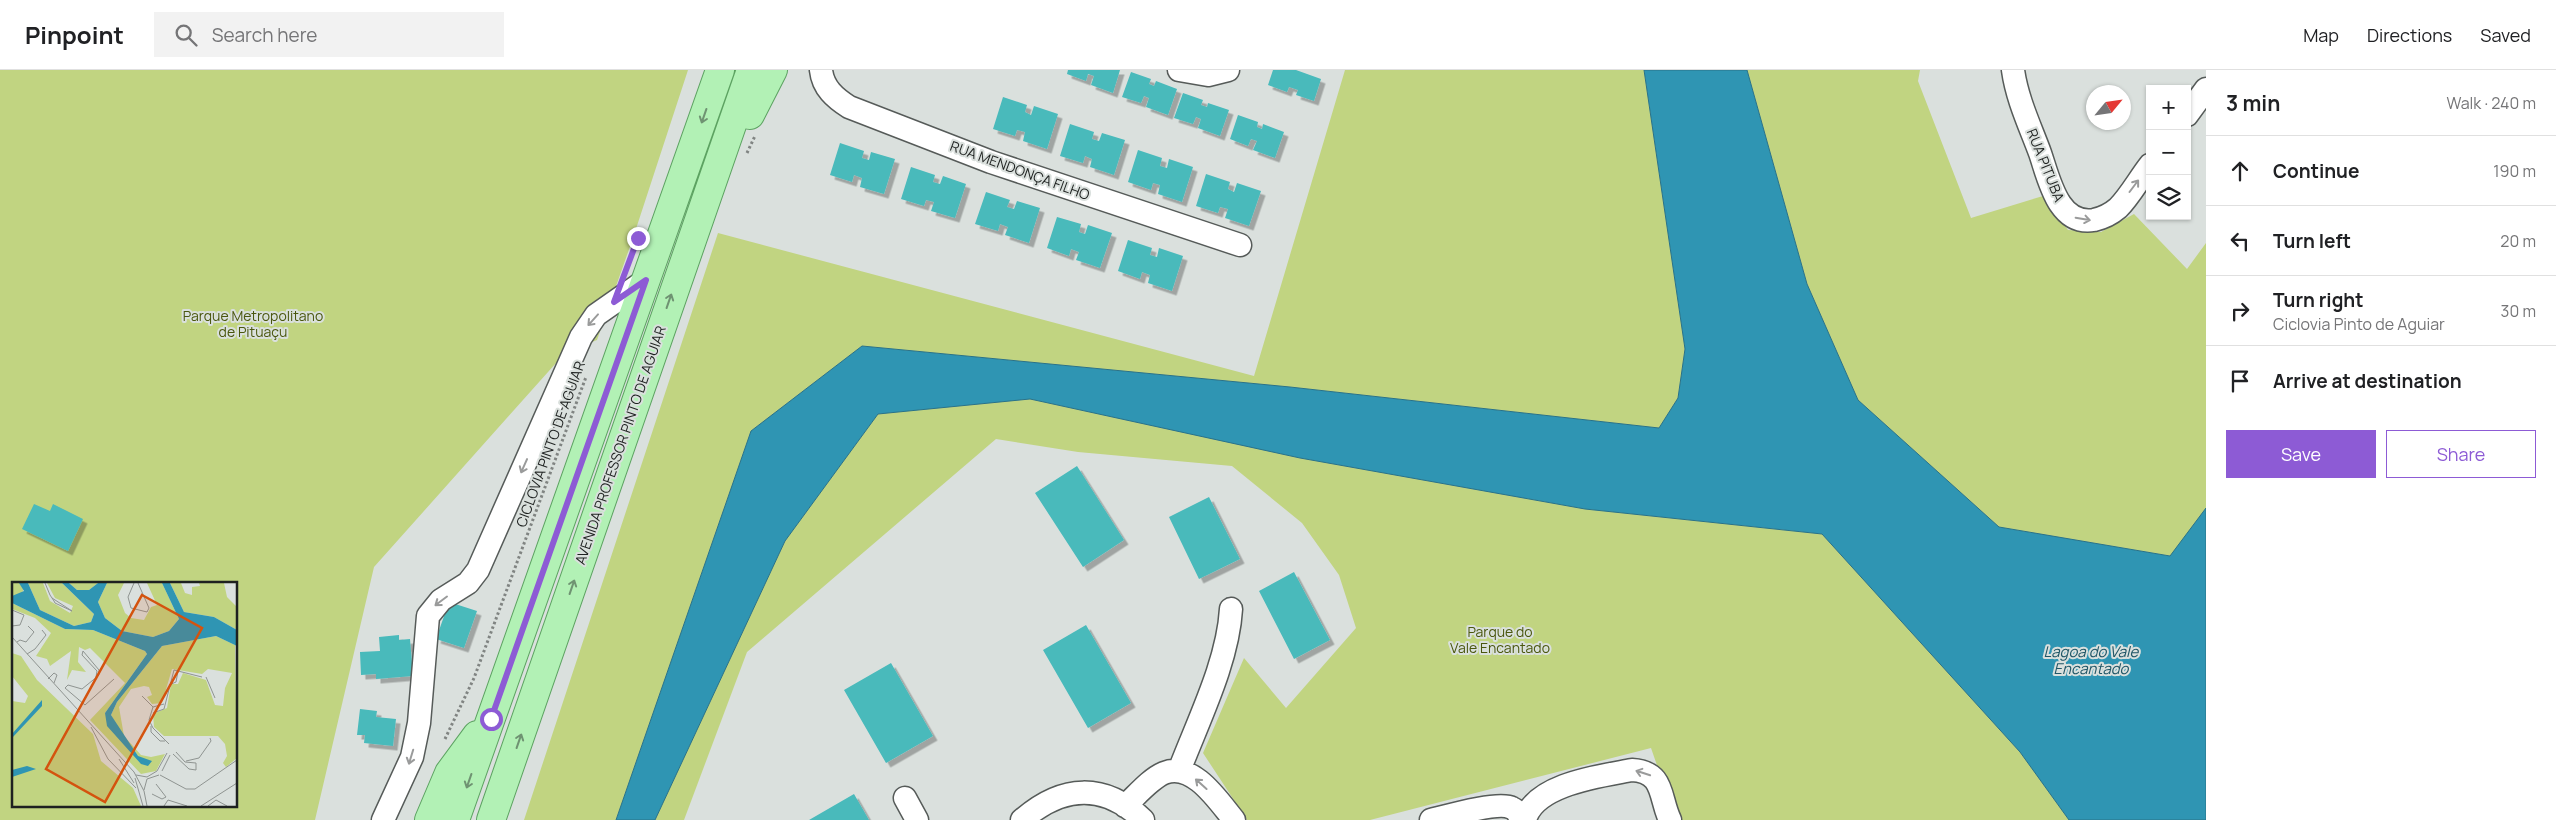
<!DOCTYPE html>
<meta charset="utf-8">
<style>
body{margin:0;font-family:Manrope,sans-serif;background:#f2f2f2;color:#202124}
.controls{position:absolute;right:15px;top:15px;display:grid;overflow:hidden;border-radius:0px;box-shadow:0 1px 4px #0004}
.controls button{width:45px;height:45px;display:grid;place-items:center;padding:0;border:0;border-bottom:1px solid #e0e0e0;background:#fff;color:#202124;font:25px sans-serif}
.compass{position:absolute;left:2086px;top:15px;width:45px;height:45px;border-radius:50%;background:#fff;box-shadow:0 1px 4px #0004;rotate:61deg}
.stop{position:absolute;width:15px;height:15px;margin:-11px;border:4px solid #8d5bd5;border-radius:50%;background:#fff}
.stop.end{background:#8d5bd5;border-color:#fff;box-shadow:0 1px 5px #0008}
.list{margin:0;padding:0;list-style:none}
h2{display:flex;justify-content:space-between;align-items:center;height:65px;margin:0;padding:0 20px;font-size:21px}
h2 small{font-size:16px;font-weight:400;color:#757577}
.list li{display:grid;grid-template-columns:32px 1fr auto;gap:15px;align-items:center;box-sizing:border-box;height:70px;padding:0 20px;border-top:1px solid #e0e0e0}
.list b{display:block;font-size:19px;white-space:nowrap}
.list p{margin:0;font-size:16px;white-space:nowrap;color:#757577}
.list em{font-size:16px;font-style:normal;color:#757577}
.actions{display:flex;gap:10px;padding:15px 20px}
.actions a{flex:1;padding:11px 0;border:1px solid #8d5bd5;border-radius:0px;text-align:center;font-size:18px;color:#8d5bd5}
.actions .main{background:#8d5bd5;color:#fff}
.icon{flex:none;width:28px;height:28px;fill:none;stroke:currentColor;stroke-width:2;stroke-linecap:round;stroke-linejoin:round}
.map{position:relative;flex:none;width:2206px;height:750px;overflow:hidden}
header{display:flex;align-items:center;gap:30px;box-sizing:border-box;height:70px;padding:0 25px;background:#fff;border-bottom:1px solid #e0e0e0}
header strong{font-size:24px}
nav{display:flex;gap:28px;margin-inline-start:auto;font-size:18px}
.search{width:350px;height:45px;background:#f2f2f2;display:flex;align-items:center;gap:12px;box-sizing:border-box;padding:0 18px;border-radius:0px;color:#757577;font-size:19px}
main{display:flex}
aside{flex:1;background:#fff}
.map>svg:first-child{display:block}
</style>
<header>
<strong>Pinpoint</strong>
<div class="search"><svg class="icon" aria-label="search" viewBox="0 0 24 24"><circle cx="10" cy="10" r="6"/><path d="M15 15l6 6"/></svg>Search here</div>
<nav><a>Map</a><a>Directions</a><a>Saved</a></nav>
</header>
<main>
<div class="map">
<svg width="2206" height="750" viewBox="0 0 2206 750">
<defs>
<filter id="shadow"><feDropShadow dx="4.5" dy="4.5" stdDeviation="0" flood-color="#0004"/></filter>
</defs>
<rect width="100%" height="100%" fill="#dae0dd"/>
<path fill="#c1d481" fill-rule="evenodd" d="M 0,0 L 688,0 L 633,168 L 597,270 L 565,283 L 374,497 L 315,750 L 0,750 ZM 14,514 L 236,514 L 236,736 L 14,736 Z
M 1345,0 L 1644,0 L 1685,279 L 1678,328 L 1659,358 L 1290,317 L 862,276 L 751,361 L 616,750 L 524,750 L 718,163 L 1254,306 Z
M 1747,0 L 1920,0 L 1918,11 L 1971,148 L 2043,126 L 2068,160 L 2101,162 L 2134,144 L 2187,199 L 2206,173 L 2206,438 L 2171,486 L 1999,457 L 1858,330 L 1807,214 Z
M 1030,329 L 1300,388 L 1585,439 L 1822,464 L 2020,682 L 2069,750 L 1676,750 L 1651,678 L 1370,750 L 1247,750 L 1203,683 L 1244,588 L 1286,638 L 1356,558 L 1339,505 L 1302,453 L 1232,396 L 1078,382 L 996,369 L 747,582 L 684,750 L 655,750 L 785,471 L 878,344 Z"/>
<path fill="#2f95b3" stroke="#2a7287" d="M 1644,0 L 1747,0 L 1807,214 L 1858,330 L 1999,457 L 2170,486 L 2206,438 L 2206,750 L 2069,750 L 2020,682 L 1822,464 L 1585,439 L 1300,388 L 1030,329 L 878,344 L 785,471 L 655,750 L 616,750 L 751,361 L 862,276 L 1290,317 L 1659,358 L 1678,328 L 1685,279 Z"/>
<path fill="#48babb" filter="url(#shadow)" d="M 1068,0 L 1120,0 L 1113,23 L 1091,15 L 1094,6 L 1088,4 L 1086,11 L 1067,4 Z
M 1273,0 L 1296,0 L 1321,9 L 1314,31 L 1296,25 L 1298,20 L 1289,17 L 1287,22 L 1268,15 Z
M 1131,2 L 1151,9 L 1149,14 L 1154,16 L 1156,11 L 1177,19 L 1168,45 L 1146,37 L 1149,28 L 1144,26 L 1141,33 L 1122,27 Z
M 1183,23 L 1203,30 L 1201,35 L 1207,37 L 1208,33 L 1229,40 L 1220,66 L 1198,58 L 1201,49 L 1196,47 L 1193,54 L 1174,48 Z
M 1003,27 L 1027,35 L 1025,42 L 1031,45 L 1034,36 L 1058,44 L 1047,79 L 1023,71 L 1025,62 L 1017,60 L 1015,66 L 993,59 Z
M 1238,45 L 1258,52 L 1257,57 L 1262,59 L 1263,54 L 1284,62 L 1275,88 L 1253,80 L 1257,71 L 1251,69 L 1248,76 L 1230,69 Z
M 1070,54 L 1094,62 L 1092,69 L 1099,71 L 1102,63 L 1125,70 L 1114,105 L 1090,97 L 1092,89 L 1085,86 L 1083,93 L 1060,86 Z
M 840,73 L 864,81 L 862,88 L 869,90 L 871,82 L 895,89 L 884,124 L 860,117 L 862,108 L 854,105 L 852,112 L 830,105 Z
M 1138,80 L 1162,88 L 1160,96 L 1167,98 L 1169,89 L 1193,97 L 1182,132 L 1158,124 L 1160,115 L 1153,113 L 1151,120 L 1128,112 Z
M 911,97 L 935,105 L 933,112 L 940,114 L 943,106 L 966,114 L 955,148 L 931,141 L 934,132 L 926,130 L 924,136 L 901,129 Z
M 1206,104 L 1230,112 L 1228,119 L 1234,122 L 1237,113 L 1261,121 L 1249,156 L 1225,148 L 1228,139 L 1220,137 L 1218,143 L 1196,136 Z
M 986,122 L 1010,130 L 1007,137 L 1014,139 L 1017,131 L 1040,138 L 1029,173 L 1005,165 L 1008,157 L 1000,154 L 998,161 L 975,154 Z
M 1057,147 L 1081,154 L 1079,162 L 1085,164 L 1088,155 L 1112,163 L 1100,198 L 1076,190 L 1079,182 L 1071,179 L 1069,186 L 1047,178 Z
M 1128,170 L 1152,178 L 1150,185 L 1157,187 L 1159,178 L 1183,186 L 1172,221 L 1148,213 L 1150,205 L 1142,202 L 1140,209 L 1118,201 Z
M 1077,396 L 1124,470 L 1083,497 L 1035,423 Z
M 1209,427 L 1240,489 L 1199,509 L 1169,447 Z
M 34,434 L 50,441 L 53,434 L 83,449 L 68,481 L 22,459 Z
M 1294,502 L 1330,570 L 1294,589 L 1259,521 Z
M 449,532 L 477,541 L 464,578 L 436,569 Z
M 1086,555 L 1131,633 L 1088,658 L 1043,580 Z
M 399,565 L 399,570 L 410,569 L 413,606 L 376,609 L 376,604 L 361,605 L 360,582 L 380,581 L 379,567 Z
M 891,593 L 933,666 L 886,693 L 844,620 Z
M 360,639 L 377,641 L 376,647 L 396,649 L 393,676 L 364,673 L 365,665 L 357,665 Z
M 854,724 L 869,750 L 809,750 Z"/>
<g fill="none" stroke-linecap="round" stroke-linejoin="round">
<defs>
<path id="minor" d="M 821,0 C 823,18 835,28 849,37 L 991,92 L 1240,175
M 1179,0 L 1208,5 L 1228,0
M 2013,0 C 2017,29 2030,56 2040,83 C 2049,109 2058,156 2094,150 C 2103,148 2111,144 2118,138 C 2130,126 2139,109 2150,95
M 2187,45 L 2206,19
M 1179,701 C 1198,651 1228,592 1231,539
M 905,728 L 917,750
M 1125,736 C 1137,725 1150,709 1164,703 C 1193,691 1219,732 1234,750
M 383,750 L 412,687 L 419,653 L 428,546 L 441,530 L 468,513 L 478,500 L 581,267 L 596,245 L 646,210
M 1022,750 C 1062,715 1104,712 1143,750
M 1431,750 C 1447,746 1499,731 1512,738 C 1517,740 1519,745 1521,750
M 1525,750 C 1534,714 1601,706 1632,700 C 1665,702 1659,727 1670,750"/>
<path id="major" d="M 750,45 L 773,0
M 429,750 L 449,703 L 477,665
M 455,750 L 720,0
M 491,750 L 751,0"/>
</defs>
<use href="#minor" stroke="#565b59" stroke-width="25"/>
<use href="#major" stroke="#5ca261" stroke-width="30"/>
<path stroke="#808482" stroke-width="3" stroke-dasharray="2.5 2.5" stroke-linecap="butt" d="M 747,83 L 755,66
M 445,669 L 474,608 L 586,307"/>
<use href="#minor" stroke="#fff" stroke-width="22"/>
<use href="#major" stroke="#b2f1b5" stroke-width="28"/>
</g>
<defs><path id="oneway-shaft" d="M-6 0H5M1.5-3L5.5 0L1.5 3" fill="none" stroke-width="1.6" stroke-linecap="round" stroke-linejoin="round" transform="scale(1.25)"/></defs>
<g stroke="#6f9372">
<use href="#oneway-shaft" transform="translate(704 46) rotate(109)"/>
<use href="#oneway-shaft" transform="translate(669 231) rotate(-71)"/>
<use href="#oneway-shaft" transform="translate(572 517) rotate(-71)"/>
<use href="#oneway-shaft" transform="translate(519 671) rotate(-71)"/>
<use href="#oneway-shaft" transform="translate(469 711) rotate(109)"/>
</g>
<g stroke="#9a9b9b">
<use href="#oneway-shaft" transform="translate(2134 116) rotate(-53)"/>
<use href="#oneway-shaft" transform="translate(2083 149) rotate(10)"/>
<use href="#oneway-shaft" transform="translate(593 250) rotate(132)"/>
<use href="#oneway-shaft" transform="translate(524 396) rotate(114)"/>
<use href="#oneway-shaft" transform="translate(441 531) rotate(143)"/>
<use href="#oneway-shaft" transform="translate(411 687) rotate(107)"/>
<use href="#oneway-shaft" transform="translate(1643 703) rotate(-162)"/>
<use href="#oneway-shaft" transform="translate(1201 714) rotate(-138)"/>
</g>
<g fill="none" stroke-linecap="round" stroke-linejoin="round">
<path stroke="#8d5bd5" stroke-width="6" d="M 491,649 L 646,210 L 614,232 L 638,168"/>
</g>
<g text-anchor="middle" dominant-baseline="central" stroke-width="4" stroke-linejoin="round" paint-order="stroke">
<g font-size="14" fill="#1e2120" stroke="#dae0dd">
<text transform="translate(2046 95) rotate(68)">RUA PITUBA</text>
<text transform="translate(1020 100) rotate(20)">RUA MENDONÇA FILHO</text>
<text transform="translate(550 374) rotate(-70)">CICLOVIA PINTO DE AGUIAR</text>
<text transform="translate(620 375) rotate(-71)">AVENIDA PROFESSOR PINTO DE AGUIAR</text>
</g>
<g font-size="14" fill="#4a570e" stroke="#dae0dd">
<text x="253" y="245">Parque Metropolitano<tspan x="253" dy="16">de Pituaçu</tspan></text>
<text x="1500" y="561">Parque do<tspan x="1500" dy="16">Vale Encantado</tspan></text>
</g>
<g font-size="15" font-style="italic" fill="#205667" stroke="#dae0dd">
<text x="2091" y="581">Lagoa do Vale<tspan x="2091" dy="17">Encantado</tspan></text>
</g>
</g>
<g transform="translate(12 512)">
<rect width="225" height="225" fill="#dae0dd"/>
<path d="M 0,1 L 7,1 L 12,5 L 10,12 L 0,14 ZM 16,1 L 31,1 L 38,19 L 58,31 L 61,24 L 43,16 L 35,1 L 50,1 L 82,32 L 79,40 L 62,44 L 28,28 ZM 57,1 L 86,1 L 77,8 L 65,8 ZM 95,1 L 112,1 L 106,13 L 113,31 L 119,36 L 132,38 L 139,25 L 145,23 L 135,1 L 150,1 L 167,37 L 157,49 L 141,55 L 110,49 L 93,36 L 86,20 ZM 158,1 L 169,1 L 173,11 L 180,13 L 180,5 L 188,4 L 187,1 L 212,1 L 215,15 L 225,25 L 225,48 L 202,35 L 172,30 ZM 0,21 L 53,47 L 81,48 L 133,69 L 135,72 L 93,131 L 126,174 L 105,146 L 99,133 L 105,120 L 150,64 L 204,54 L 223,63 L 225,176 L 214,185 L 211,181 L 215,174 L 213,162 L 206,154 L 152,154 L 142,145 L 141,132 L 155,126 L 159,102 L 166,102 L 171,91 L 194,98 L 203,123 L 211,124 L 213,106 L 220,91 L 196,87 L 190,92 L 160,87 L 150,121 L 140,122 L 135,115 L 140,113 L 137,105 L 132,104 L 119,107 L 107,125 L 112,154 L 129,173 L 139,175 L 153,172 L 144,189 L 129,192 L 78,138 L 113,101 L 78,66 L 73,68 L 67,65 L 66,80 L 74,90 L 60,88 L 55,98 L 59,69 L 38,84 L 35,77 L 24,74 L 39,51 L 23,36 L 0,27 ZM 0,71 L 9,74 L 25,98 L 81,152 L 89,179 L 121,206 L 129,224 L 0,224 L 0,119 L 13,121 L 16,114 L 0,94 Z" fill="#c1d481"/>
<path d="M 7,1 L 16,1 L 28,28 L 62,44 L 79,40 L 82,32 L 50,1 L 57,1 L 65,8 L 77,8 L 86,1 L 95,1 L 86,20 L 93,36 L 110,49 L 141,55 L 157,49 L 167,37 L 150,1 L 158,1 L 172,30 L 202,35 L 225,48 L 225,64 L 204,54 L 150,64 L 105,120 L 99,133 L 126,174 L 140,179 L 136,184 L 129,182 L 95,144 L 93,131 L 135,72 L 133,69 L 81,48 L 53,47 L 0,21 L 0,14 L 12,9 ZM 30,118 L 30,124 L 0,156 L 0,152 ZM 15,184 L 24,187 L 0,195 L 0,188 Z" fill="#2f95b3"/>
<path fill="none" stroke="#8f9491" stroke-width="1" d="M 33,1 L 38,13 L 42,19 L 43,21 L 60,29 L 40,16M 122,1 L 116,15 L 119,26 L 135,30 L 137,26 L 126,1M 0,28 L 12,33 L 8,43 L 0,44M 0,55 L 122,190 L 132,209 L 135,224M 5,60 L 8,58 L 14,60 L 22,50 L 16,44M 15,72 L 23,67 L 34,53 L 30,48M 84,95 L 85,89 L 70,73 L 71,69 L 87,88 L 87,92 L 86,94 L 70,107 L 56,103 L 53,106 L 73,123 L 102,97M 194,95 L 203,116M 36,97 L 42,91 L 45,93 L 42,101M 157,103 L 164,100 L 166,89M 130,114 L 141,125M 152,122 L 141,125 L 137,138 L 141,146 L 157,162M 141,131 L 152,127 L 162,88 L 190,95M 139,144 L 139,150 L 148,159 L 153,159M 79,145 L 96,177 L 124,206M 161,172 L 177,187 L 184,188 L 184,181 L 173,180 L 164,170M 107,177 L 122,201M 174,179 L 187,176 L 199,159 L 198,156M 145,189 L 155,171M 150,189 L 158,173M 124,193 L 135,195 L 145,189M 148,193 L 174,207 L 183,207 L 225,178M 123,196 L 131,224M 132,208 L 135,197 L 147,193M 140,212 L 150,217 L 154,215 L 144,202M 152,224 L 156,218 L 175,224M 189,224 L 225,201M 196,224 L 204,218 L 215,224"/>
<path fill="#d4530e" fill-opacity="0.15" stroke="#d4530e" stroke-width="2.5" d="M 130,13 L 190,46 L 93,220 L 34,187 Z"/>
<rect width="225" height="225" fill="none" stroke="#1e2120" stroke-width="2.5"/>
</g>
</svg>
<div class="controls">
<button>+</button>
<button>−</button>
<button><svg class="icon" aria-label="layers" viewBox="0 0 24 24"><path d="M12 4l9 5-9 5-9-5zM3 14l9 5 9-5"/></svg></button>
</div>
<svg class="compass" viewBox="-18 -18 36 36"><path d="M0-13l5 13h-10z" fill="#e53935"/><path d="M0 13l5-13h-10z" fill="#757577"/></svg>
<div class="stop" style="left:491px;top:649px"></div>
<div class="stop end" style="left:638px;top:168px"></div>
</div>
<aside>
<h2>3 min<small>Walk · 240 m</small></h2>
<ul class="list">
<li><svg class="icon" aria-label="ahead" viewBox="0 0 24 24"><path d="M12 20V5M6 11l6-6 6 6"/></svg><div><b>Continue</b></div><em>190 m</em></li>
<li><svg class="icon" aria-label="left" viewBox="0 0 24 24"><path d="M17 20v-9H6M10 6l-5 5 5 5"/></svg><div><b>Turn left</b></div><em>20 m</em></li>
<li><svg class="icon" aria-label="right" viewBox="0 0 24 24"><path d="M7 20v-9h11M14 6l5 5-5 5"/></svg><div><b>Turn right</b><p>Ciclovia Pinto de Aguiar</p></div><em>30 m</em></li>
<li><svg class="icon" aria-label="arrive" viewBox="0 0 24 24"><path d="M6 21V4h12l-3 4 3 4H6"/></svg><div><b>Arrive at destination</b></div></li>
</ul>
<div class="actions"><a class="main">Save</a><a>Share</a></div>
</aside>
</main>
